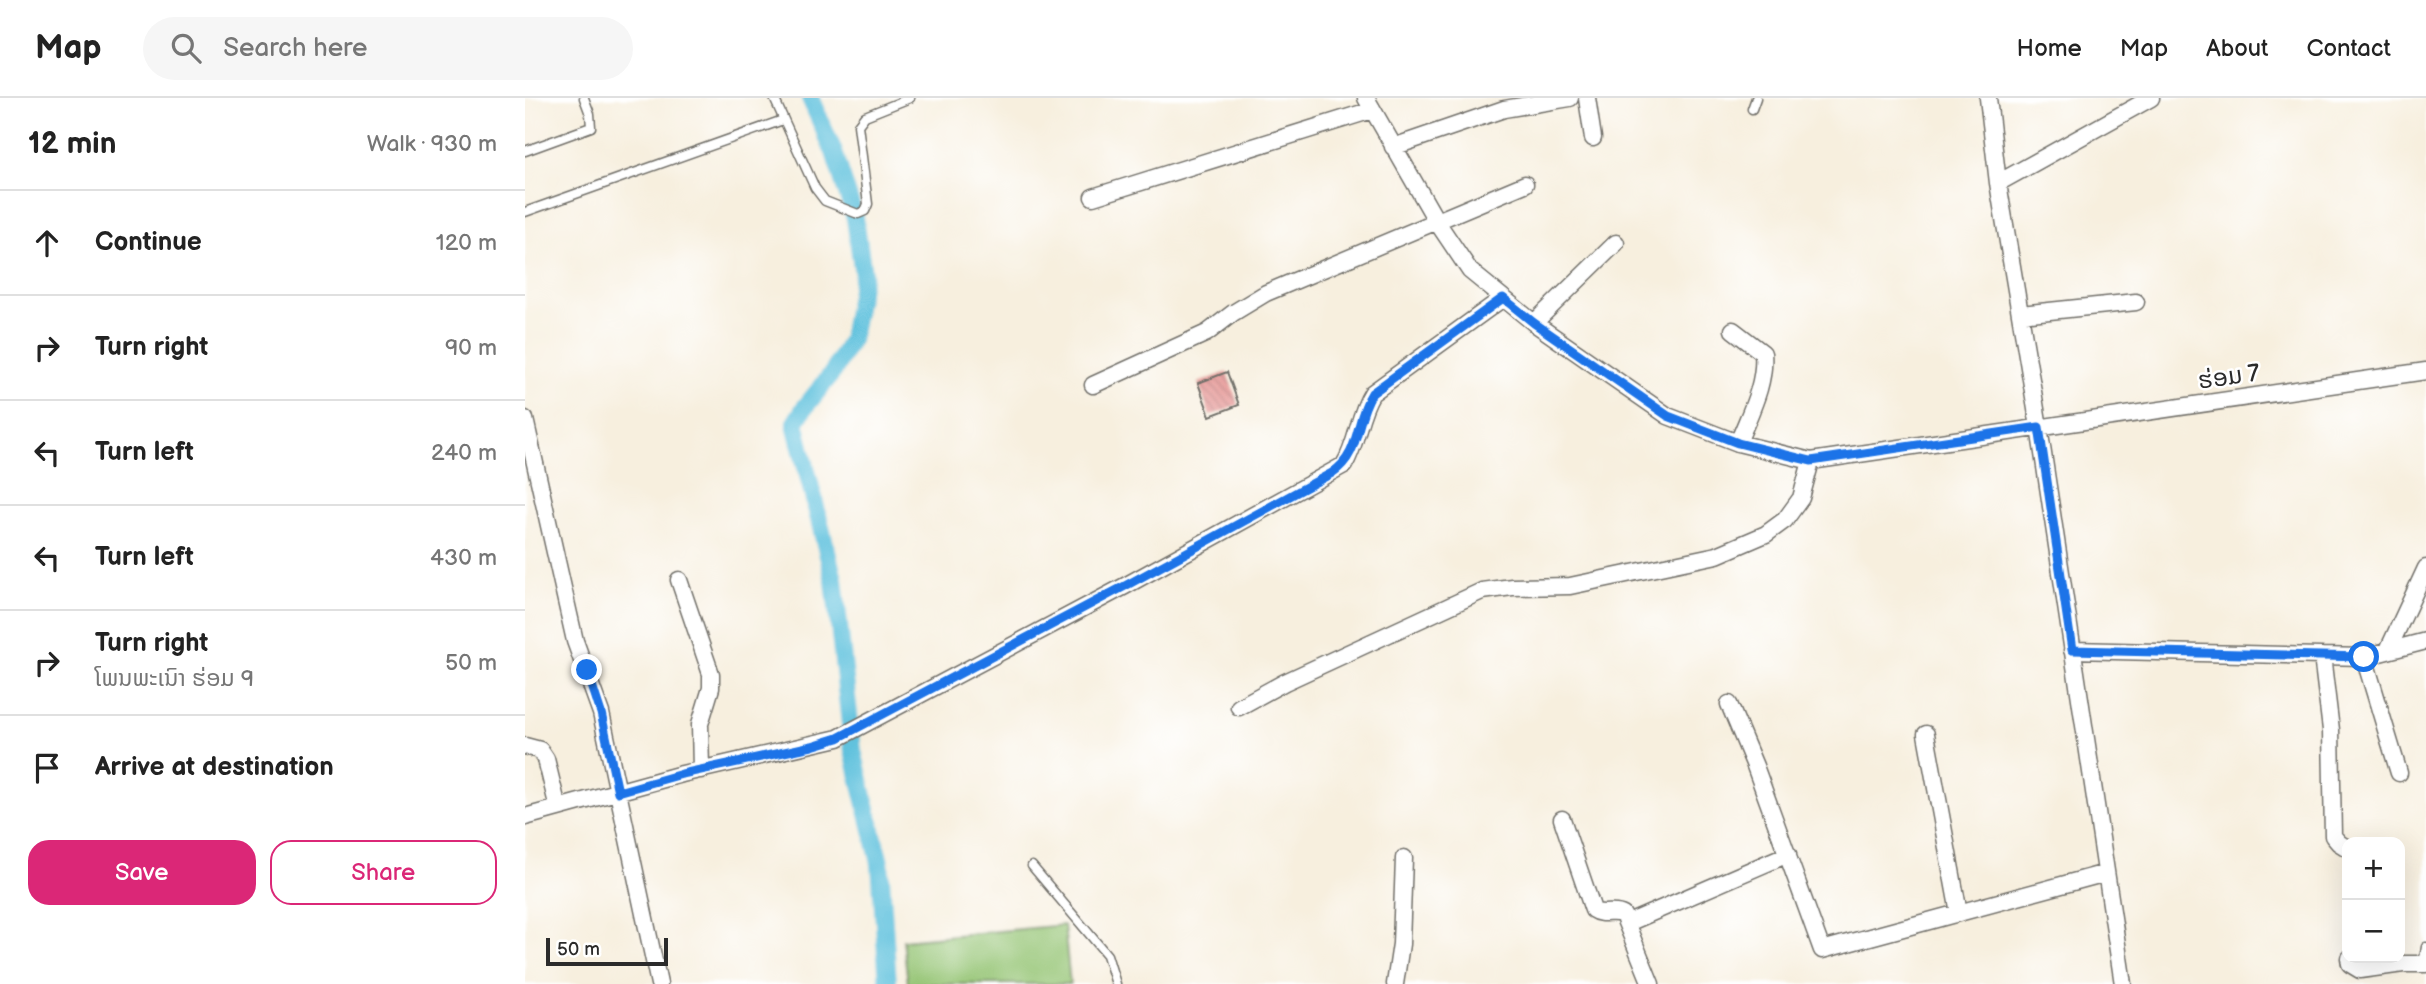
<!DOCTYPE html>
<meta charset="utf-8">
<style>
body{margin:0;font-family:"Balsamiq Sans","Noto Sans Lao",sans-serif;background:#f6f6f6;color:#222}
.controls{position:absolute;right:21px;bottom:21px;display:grid;overflow:hidden;border-radius:14px;box-shadow:0 7px 28px #0002}
.controls button{width:63px;height:63px;display:grid;place-items:center;padding:0;border:0;border-bottom:2px solid #e0e0e0;background:#fff;color:#222;font:35px sans-serif}
.scale{position:absolute;left:21px;bottom:18px;width:122px;box-sizing:border-box;padding-left:7px;border:4px solid #2b2b2b;border-top:0;font-size:19px;line-height:24px;white-space:nowrap;color:#2b2b2b;-webkit-text-stroke:5px #fff;paint-order:stroke}
.stop{position:absolute;width:21px;height:21px;margin:-16px;border:5px solid #1a73e8;border-radius:50%;background:#fff}
.stop.end{background:#1a73e8;border-color:#fff;box-shadow:0 2px 7px #0008}
.list{margin:0;padding:0;list-style:none}
h2{display:flex;justify-content:space-between;align-items:center;height:91px;margin:0;padding:0 28px;font-size:30px}
h2 small{font-size:23px;font-weight:400;color:#767676}
.list li{display:grid;grid-template-columns:46px 1fr auto;gap:21px;align-items:center;box-sizing:border-box;height:105px;padding:0 28px;border-top:2px solid #e0e0e0}
.list b{display:block;font-size:26px;white-space:nowrap}
.list p{margin:0;font-size:23px;white-space:nowrap;color:#767676}
.list em{font-size:23px;font-style:normal;color:#767676}
.actions{display:flex;gap:14px;padding:21px 28px}
.actions a{flex:1;padding:16px 0;border:2px solid #db2777;border-radius:21px;text-align:center;font-size:24px;color:#db2777}
.actions .main{background:#db2777;color:#fff}
.icon{flex:none;width:38px;height:38px;fill:none;stroke:currentColor;stroke-width:2;stroke-linecap:round;stroke-linejoin:round}
.map{position:relative;flex:none;width:1901px;height:886px;overflow:hidden}
header{display:flex;align-items:center;gap:42px;box-sizing:border-box;height:98px;padding:0 35px;background:#fff;border-bottom:2px solid #e0e0e0}
header strong{font-size:33px}
nav{display:flex;gap:38px;margin-inline-start:auto;font-size:24px}
.search{width:490px;height:63px;background:#f6f6f6;display:flex;align-items:center;gap:18px;box-sizing:border-box;padding:0 24px;border-radius:38px;color:#767676;font-size:26px}
main{display:flex}
aside{flex:1;background:#fff}
.map>svg:first-child{display:block}
</style>
<header>
<strong>Map</strong>
<div class="search"><svg class="icon" aria-label="search" viewBox="0 0 24 24"><circle cx="10" cy="10" r="6"/><path d="M15 15l6 6"/></svg>Search here</div>
<nav><a>Home</a><a>Map</a><a>About</a><a>Contact</a></nav>
</header>
<main>
<aside>
<h2>12 min<small>Walk · 930 m</small></h2>
<ul class="list">
<li><svg class="icon" aria-label="ahead" viewBox="0 0 24 24"><path d="M12 20V5M6 11l6-6 6 6"/></svg><div><b>Continue</b></div><em>120 m</em></li>
<li><svg class="icon" aria-label="right" viewBox="0 0 24 24"><path d="M7 20v-9h11M14 6l5 5-5 5"/></svg><div><b>Turn right</b></div><em>90 m</em></li>
<li><svg class="icon" aria-label="left" viewBox="0 0 24 24"><path d="M17 20v-9H6M10 6l-5 5 5 5"/></svg><div><b>Turn left</b></div><em>240 m</em></li>
<li><svg class="icon" aria-label="left" viewBox="0 0 24 24"><path d="M17 20v-9H6M10 6l-5 5 5 5"/></svg><div><b>Turn left</b></div><em>430 m</em></li>
<li><svg class="icon" aria-label="right" viewBox="0 0 24 24"><path d="M7 20v-9h11M14 6l5 5-5 5"/></svg><div><b>Turn right</b><p>ໂພນພະເນົາ ຮ່ອມ 9</p></div><em>50 m</em></li>
<li><svg class="icon" aria-label="arrive" viewBox="0 0 24 24"><path d="M6 21V4h12l-3 4 3 4H6"/></svg><div><b>Arrive at destination</b></div></li>
</ul>
<div class="actions"><a class="main">Save</a><a>Share</a></div>
</aside>
<div class="map">
<svg width="1901" height="886" viewBox="0 0 1901 886">
<defs>
<pattern id="building-back-hatch" width="6" height="6" patternUnits="userSpaceOnUse" patternTransform="scale(1.75)"><rect width="6" height="6" fill="#e48d8b"/><path d="M-1 5l2 2M0 0l6 6M5-1l2 2" fill="none" stroke="#b97372"/></pattern>
</defs>
<rect width="100%" height="100%" fill="#fff"/>
<filter id="ink" filterUnits="userSpaceOnUse"><feTurbulence type="fractalNoise" baseFrequency=".0143" numOctaves="2"/><feDisplacementMap in="SourceGraphic" scale="14" xChannelSelector="R" yChannelSelector="G"/><feConvolveMatrix kernelMatrix="1 2 1 2 8 2 1 2 1" color-interpolation-filters="sRGB"/></filter>
<filter id="wash" filterUnits="userSpaceOnUse"><feTurbulence type="fractalNoise" baseFrequency=".00686" numOctaves="4" result="noise"/><feDisplacementMap in="SourceGraphic" scale="28" xChannelSelector="R" yChannelSelector="G"/><feGaussianBlur stdDeviation="1.57" result="paint"/><feColorMatrix in="noise" values="0 0 0 0 0 0 0 0 0 0 0 0 0 0 0 0 0 1.4 0 .05"/><feComposite in="paint" operator="in"/></filter>
<g filter="url(#wash)">
<rect width="100%" height="100%" fill="#f7efde"/>
<path fill="#94c473" stroke="#60784f" stroke-width="2" d="M 539,827 L 545,886 L 383,886 L 378,842 Z"/>
<g fill="none" stroke-linecap="round" stroke-linejoin="round">
<path stroke="#5fc1dd" stroke-width="18" d="M 285,0 L 309,54 L 330,120 L 338,176 L 326,241 L 308,274 L 280,309 L 270,325 L 309,482 L 328,653 L 355,765 L 363,886"/>
</g>
<g id="blocks">
<path fill="url(#building-back-hatch)" d="M 702,274 L 714,307 L 685,318 L 673,285 Z"/>
</g>
</g>
<g filter="url(#ink)">
<use href="#blocks" fill-opacity="0" stroke="#72706a" stroke-width="2"/>
<g fill="none" stroke-linecap="round" stroke-linejoin="round">
<defs>
<path id="lane" d="M 249,0 L 290,90 L 300,103 L 333,116 L 340,113 L 343,106 L 333,27 L 340,18 L 385,0
M 1227,11 L 1231,0
M 0,53 L 66,29 L 65,16 L 59,0
M 0,114 L 258,22
M 507,768 L 582,857 L 591,886
M 1898,866 L 1901,849"/>
<path id="street" d="M 841,0 L 912,124 L 945,173 L 1009,225 L 1143,318 L 1213,345 L 1286,363 L 1901,273
M 1062,0 L 1068,40
M 1463,0 L 1473,85 L 1514,329 L 1598,886
M 868,49 L 979,11 L 1045,0
M 1473,85 L 1626,0
M 568,99 L 847,12
M 1495,216 L 1611,204
M 1009,225 L 1091,145
M 1208,232 L 1238,255 C 1241,287 1224,316 1213,345
M 568,287 L 682,235 L 708,215 L 741,195 L 1000,86
M 0,321 L 50,543 L 76,615 L 134,886
M 154,482 L 186,576 L 186,590 L 175,626 L 176,672
M 1547,552 L 1839,559 L 1901,543
M 1863,552 L 1901,470
M 1797,558 L 1806,632 L 1808,738 L 1814,745 L 1822,750
M 1839,559 L 1874,675
M 1204,606 L 1230,668 L 1297,852 L 1581,775
M 714,609 L 760,584 L 957,493 L 987,489 L 1045,488 L 1192,457 L 1241,436 L 1260,422 L 1276,400 L 1286,363
M 1401,636 L 1434,815
M 0,648 L 15,652 L 21,661 L 33,710
M 0,719 L 157,676 L 313,640 L 600,488 L 819,367 C 833,344 833,317 847,295 L 978,200
M 1037,721 L 1068,812 C 1078,819 1088,811 1098,817 L 1126,886
M 1103,825 L 1263,756
M 1824,860 L 1825,866 L 1835,872 L 1878,866 L 1901,866
M 870,886 L 876,846 L 879,760"/>
</defs>
<use href="#lane" stroke="#72706a" stroke-width="11"/>
<use href="#street" stroke="#72706a" stroke-width="19"/>
<use href="#lane" stroke="#fff" stroke-width="8"/>
<use href="#street" stroke="#fff" stroke-width="16"/>
</g>
</g>
<g fill="none" stroke-linecap="round" stroke-linejoin="round" filter="url(#ink)">
<path stroke="#1a73e8" stroke-width="9" d="M 62,572 L 76,615 L 93,694 L 157,676 L 287,648 L 313,640 L 600,488 L 807,375 C 837,355 829,323 847,295 L 978,200 L 1009,225 L 1143,318 L 1213,345 L 1286,363 L 1514,329 L 1547,552 L 1839,559"/>
</g>
<g text-anchor="middle" dominant-baseline="central" stroke-width="5" stroke-linejoin="round" paint-order="stroke">
<g font-size="24" fill="#2b2b2b" stroke="#fff">
<text transform="translate(1704 279) rotate(-8)">ຮ່ອມ 7</text>
</g>
</g>
</svg>
<div class="controls">
<button>+</button>
<button>−</button>
</div>
<div class="scale">50 m</div>
<div class="stop" style="left:1839px;top:559px"></div>
<div class="stop end" style="left:62px;top:572px"></div>
</div>
</main>
